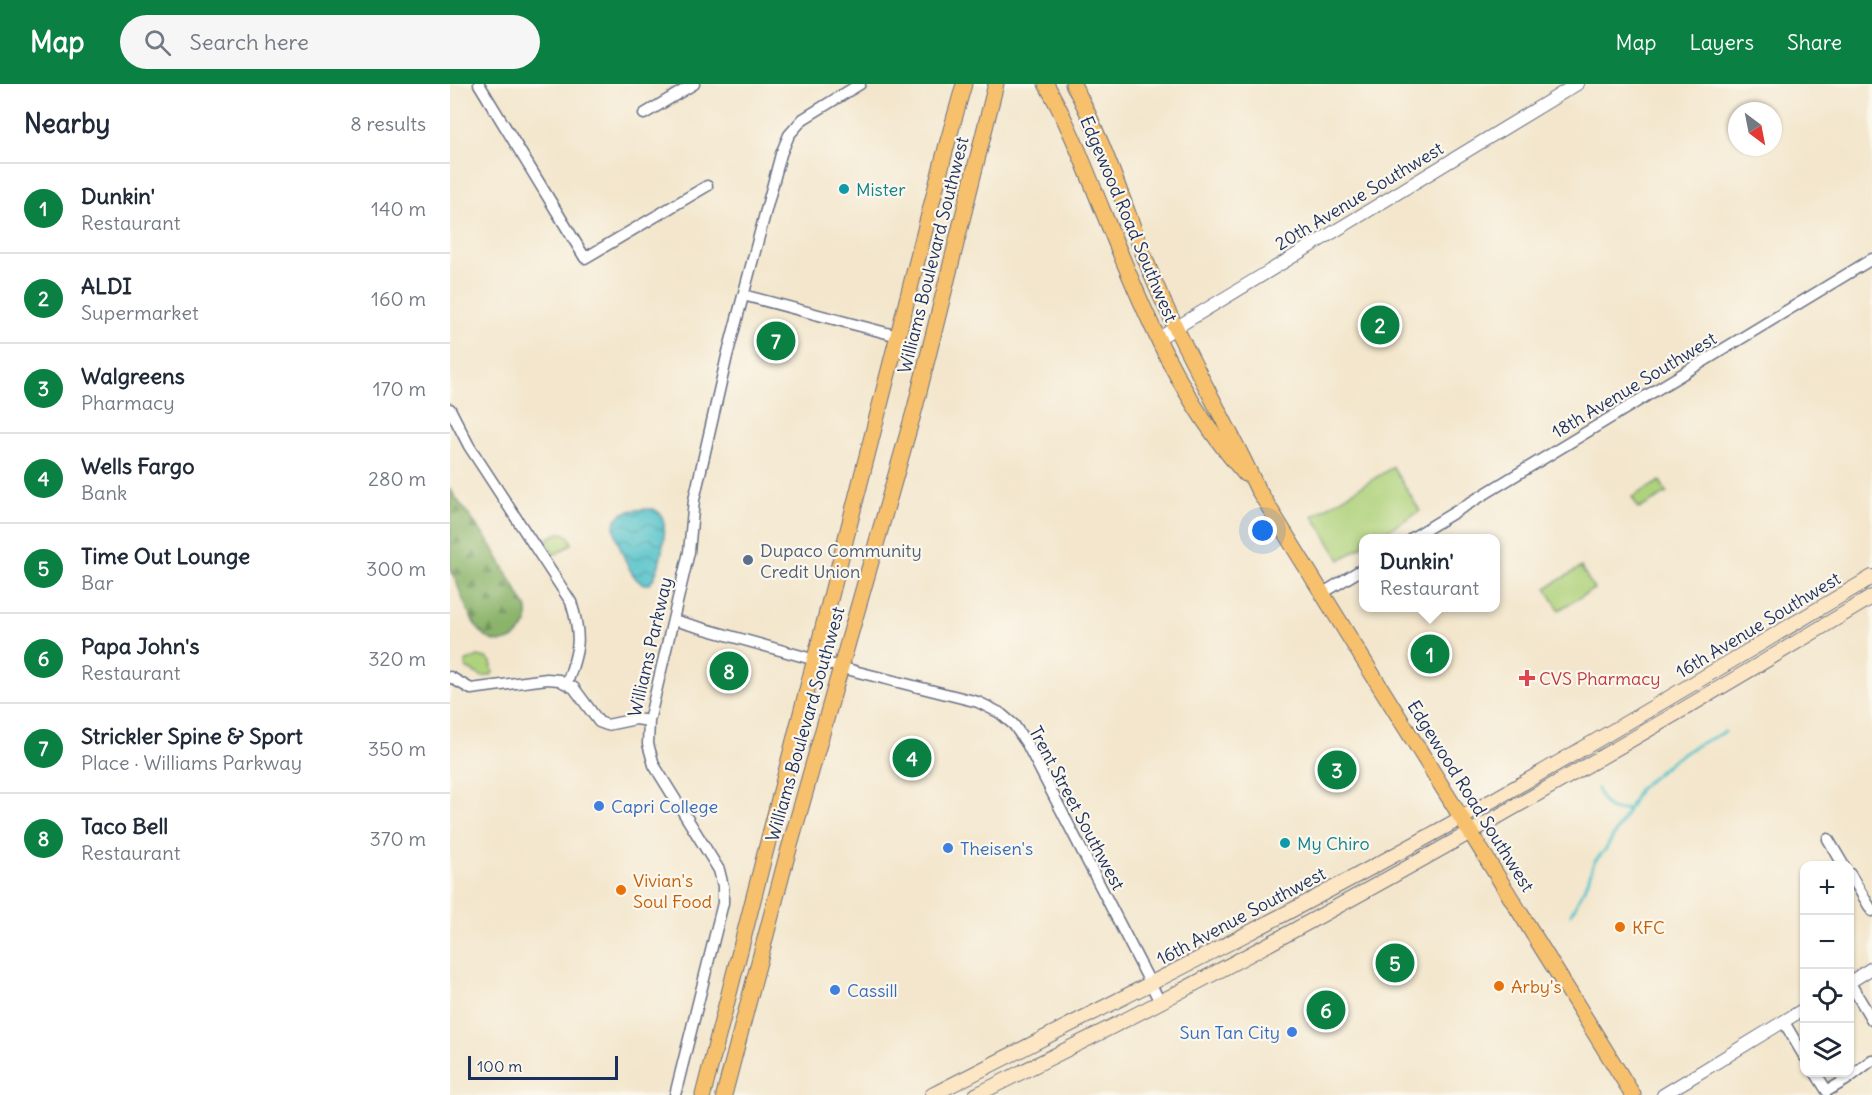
<!DOCTYPE html>
<meta charset="utf-8">
<style>
body{margin:0;font-family:Delius,sans-serif;background:#f6f6f7;color:#1f2937}
.controls{position:absolute;right:18px;bottom:18px;display:grid;overflow:hidden;border-radius:12px;box-shadow:0 2px 4px #0004}
.controls button{width:54px;height:54px;display:grid;place-items:center;padding:0;border:0;border-bottom:2px solid #e0e1e3;background:#fff;color:#1f2937;font:30px sans-serif}
.compass{position:absolute;left:1278px;top:18px;width:54px;height:54px;border-radius:50%;background:#fff;box-shadow:0 2px 4px #0004;rotate:148deg}
.scale{position:absolute;left:18px;bottom:15px;width:150px;box-sizing:border-box;padding-left:6px;border:3px solid #1b2f5e;border-top:0;font-size:16px;line-height:21px;white-space:nowrap;color:#1b2f5e;-webkit-text-stroke:4px #fbf7ec;paint-order:stroke}
.you{position:absolute;left:813px;top:447px;width:21px;height:21px;margin:-15px;border:4px solid #fff;border-radius:50%;background:#1a73e8;box-shadow:0 0 0 9px #1a73e833}
.badge{display:grid;place-items:center;width:39px;height:39px;border-radius:50%;background:#0b8043;color:#fff;font-size:20px;font-weight:700}
.pin{position:absolute;translate:-50% -50%;border:3px solid #fff;box-shadow:0 2px 6px #0006}
.popup{position:absolute;left:909px;top:450px;width:141px;height:78px;box-sizing:border-box;display:grid;place-content:center;border-radius:12px;background:#fff;filter:drop-shadow(0 2px 4px #0005);font-size:20px;white-space:nowrap;color:#747a83}
.popup b{font-size:22px;color:#1f2937}
.popup::after{content:'';position:absolute;left:50%;top:100%;margin-left:-12px;border:12px solid transparent;border-top-color:#fff}
.list{margin:0;padding:0;list-style:none}
h2{display:flex;justify-content:space-between;align-items:center;height:78px;margin:0;padding:0 24px;font-size:26px}
h2 small{font-size:20px;font-weight:400;color:#747a83}
.list li{display:grid;grid-template-columns:39px 1fr auto;gap:18px;align-items:center;box-sizing:border-box;height:90px;padding:0 24px;border-top:2px solid #e0e1e3}
.list b{display:block;font-size:22px;white-space:nowrap}
.list p{margin:0;font-size:20px;white-space:nowrap;color:#747a83}
.list em{font-size:20px;font-style:normal;color:#747a83}
.icon{flex:none;width:33px;height:33px;fill:none;stroke:currentColor;stroke-width:2;stroke-linecap:round;stroke-linejoin:round}
.map{position:relative;flex:none;width:1422px;height:1011px;overflow:hidden}
header{display:flex;align-items:center;gap:36px;box-sizing:border-box;height:84px;padding:0 30px;background:#0b8043;color:#fff}
header strong{font-size:28px}
nav{display:flex;gap:33px;margin-inline-start:auto;font-size:21px}
.search{width:420px;height:54px;background:#f6f6f7;display:flex;align-items:center;gap:15px;box-sizing:border-box;padding:0 21px;border-radius:33px;color:#747a83;font-size:22px}
main{display:flex}
aside{flex:1;background:#fff}
.map>svg:first-child{display:block}
</style>
<header>
<strong>Map</strong>
<div class="search"><svg class="icon" aria-label="search" viewBox="0 0 24 24"><circle cx="10" cy="10" r="6"/><path d="M15 15l6 6"/></svg>Search here</div>
<nav><a>Map</a><a>Layers</a><a>Share</a></nav>
</header>
<main>
<aside>
<h2>Nearby<small>8 results</small></h2>
<ul class="list">
<li><span class="badge">1</span><div><b>Dunkin'</b><p>Restaurant</p></div><em>140 m</em></li>
<li><span class="badge">2</span><div><b>ALDI</b><p>Supermarket</p></div><em>160 m</em></li>
<li><span class="badge">3</span><div><b>Walgreens</b><p>Pharmacy</p></div><em>170 m</em></li>
<li><span class="badge">4</span><div><b>Wells Fargo</b><p>Bank</p></div><em>280 m</em></li>
<li><span class="badge">5</span><div><b>Time Out Lounge</b><p>Bar</p></div><em>300 m</em></li>
<li><span class="badge">6</span><div><b>Papa John's</b><p>Restaurant</p></div><em>320 m</em></li>
<li><span class="badge">7</span><div><b>Strickler Spine &amp; Sport</b><p>Place · Williams Parkway</p></div><em>350 m</em></li>
<li><span class="badge">8</span><div><b>Taco Bell</b><p>Restaurant</p></div><em>370 m</em></li>
</ul>
</aside>
<div class="map">
<svg width="1422" height="1011" viewBox="0 0 1422 1011">
<defs>
<pattern id="forest-firs" width="22" height="20" patternUnits="userSpaceOnUse" patternTransform="scale(1.5)"><rect width="22" height="20" fill="#8bb46b"/><path d="M5 1l3.5 6h-7zM16 11l3.5 6h-7z" fill="#71935b"/></pattern>
<pattern id="water-waves" width="16" height="10" patternUnits="userSpaceOnUse" patternTransform="scale(1.5)"><rect width="16" height="10" fill="#55c3ca"/><path d="M0 5q4-4 8 0t8 0" fill="none" stroke="#469fa7"/></pattern>
</defs>
<rect width="100%" height="100%" fill="#fbf7ec"/>
<filter id="ink" filterUnits="userSpaceOnUse"><feTurbulence type="fractalNoise" baseFrequency=".0167" numOctaves="2"/><feDisplacementMap in="SourceGraphic" scale="12" xChannelSelector="R" yChannelSelector="G"/><feConvolveMatrix kernelMatrix="1 2 1 2 8 2 1 2 1" color-interpolation-filters="sRGB"/></filter>
<filter id="wash" filterUnits="userSpaceOnUse"><feTurbulence type="fractalNoise" baseFrequency=".008" numOctaves="4" result="noise"/><feDisplacementMap in="SourceGraphic" scale="24" xChannelSelector="R" yChannelSelector="G"/><feGaussianBlur stdDeviation="1.35" result="paint"/><feColorMatrix in="noise" values="0 0 0 0 0 0 0 0 0 0 0 0 0 0 0 0 0 1.4 0 .05"/><feComposite in="paint" operator="in"/></filter>
<g filter="url(#wash)">
<rect width="100%" height="100%" fill="#f3e6cc"/>
<path fill="url(#forest-firs)" stroke="#537264" stroke-width="1.5" d="M 0,406 L 41,461 L 77,525 L 77,540 C 73,544 69,551 64,554 C 28,574 13,514 4,491 L 0,486 Z"/>
<path fill="#afd27b" stroke="#65806c" stroke-width="1.5" d="M 943,383 L 970,427 L 925,454 L 914,454 L 914,461 L 890,476 L 863,432 Z
M 1210,397 L 1217,409 L 1189,425 L 1182,413 Z
M 109,449 C 117,449 120,452 122,460 L 106,470 L 103,469 L 97,460 L 98,454 Z
M 1131,483 L 1144,505 L 1109,526 L 1096,504 Z
M 28,572 L 36,574 L 41,578 L 43,588 L 41,591 L 33,593 L 16,584 L 15,578 Z"/>
<path fill="url(#water-waves)" stroke="#387994" stroke-width="1.5" d="M 204,425 C 207,427 209,427 211,431 C 219,443 210,491 199,500 C 195,500 193,501 190,498 C 179,491 165,453 164,441 C 167,425 190,425 204,425 Z"/>
<g fill="none" stroke-linecap="round" stroke-linejoin="round">
<path stroke="#55c3ca" stroke-width="3" d="M 1147,705 C 1154,722 1159,729 1177,725
M 1121,830 L 1138,797 L 1144,778 L 1155,766 L 1170,741 L 1189,705 L 1223,676 L 1247,661 L 1275,648"/>
</g>
</g>
<g filter="url(#ink)">
<g fill="none" stroke-linecap="round" stroke-linejoin="round">
<defs>
<path id="minor" d="M 29,0 L 135,174 L 257,102
M 194,30 L 244,0
M 293,211 L 448,252
M 0,325 L 19,362 L 121,518 C 132,553 129,566 117,599
M 962,454 L 1422,175
M 873,509 L 914,484
M 223,536 L 408,588 L 528,618 L 550,629 L 564,641 L 577,660 L 710,918
M 0,593 L 21,605 L 97,595 L 109,596 L 124,604 L 149,638 L 157,641 L 186,635 L 199,637
M 1378,755 L 1394,782
M 1400,790 L 1422,827
M 1400,899 L 1422,936
M 1334,938 L 1354,972
M 1365,988 L 1377,1007 L 1396,996
M 1392,988 L 1396,996 L 1422,976
M 225,1011 L 273,819 L 273,802 L 269,786 L 204,681 L 198,660 L 199,637 L 239,468 L 244,416 L 277,272 L 331,70 L 339,51 L 353,35 L 410,0"/>
<path id="tertiary" d="M 709,254 L 1127,0
M 1400,898 L 1422,884
M 1213,1011 L 1354,925"/>
<path id="secondary" d="M 482,1011 C 660,920 839,831 1013,733 C 1151,656 1286,574 1422,493
M 526,1011 C 587,980 649,950 710,918 C 952,791 1188,654 1422,513"/>
<path id="primary" d="M 596,0 C 619,40 635,83 652,125 C 690,218 728,315 795,390
M 623,0 C 657,62 677,133 705,199 C 735,269 775,334 807,404 L 1183,1011
M 253,1011 L 497,60 L 514,0
M 274,1011 L 335,779 L 465,324 L 546,0"/>
</defs>
<use href="#minor" stroke="#676f84" stroke-width="13"/>
<use href="#tertiary" stroke="#676f84" stroke-width="14"/>
<use href="#secondary" stroke="#676f84" stroke-width="16"/>
<use href="#primary" stroke="#676f84" stroke-width="17"/>
<use href="#minor" stroke="#fff" stroke-width="10"/>
<use href="#tertiary" stroke="#fff" stroke-width="12"/>
<use href="#secondary" stroke="#fce6c4" stroke-width="14"/>
<use href="#primary" stroke="#f7c06c" stroke-width="15"/>
</g>
</g>
<g fill="#0f9aa8" stroke="#fbf7ec" stroke-width="2">
<circle cx="394" cy="105" r="6"/>
<circle cx="835" cy="759" r="6"/>
</g>
<circle fill="#5c6f8a" stroke="#fbf7ec" stroke-width="2" cx="298" cy="476" r="6"/>
<path fill="#e0444e" stroke="#fbf7ec" stroke-width="2" d="M1074 585h6v6h6v6h-6v6h-6v-6h-6v-6h6z"/>
<g fill="#3f7fe0" stroke="#fbf7ec" stroke-width="2">
<circle cx="149" cy="722" r="6"/>
<circle cx="498" cy="764" r="6"/>
<circle cx="385" cy="906" r="6"/>
<circle cx="842" cy="948" r="6"/>
</g>
<g fill="#e8710a" stroke="#fbf7ec" stroke-width="2">
<circle cx="171" cy="806" r="6"/>
<circle cx="1170" cy="843" r="6"/>
<circle cx="1049" cy="902" r="6"/>
</g>
<g text-anchor="middle" dominant-baseline="central" stroke-width="4.5" stroke-linejoin="round" paint-order="stroke">
<g font-size="18" fill="#0d838f" stroke="#fbf7ec" text-anchor="start">
<text x="406" y="105">Mister</text>
<text x="847" y="759">My Chiro</text>
</g>
<g font-size="18" fill="#1b2f5e" stroke="#fbf7ec">
<text transform="translate(909 112) rotate(-31)">20th Avenue Southwest</text>
<text transform="translate(679 135) rotate(67)">Edgewood Road Southwest</text>
<text transform="translate(483 171) rotate(-76)">Williams Boulevard Southwest</text>
<text transform="translate(1184 301) rotate(-31)">18th Avenue Southwest</text>
<text transform="translate(1308 541) rotate(-31)">16th Avenue Southwest</text>
<text transform="translate(200 563) rotate(-77)">Williams Parkway</text>
<text transform="translate(355 640) rotate(-74)">Williams Boulevard Southwest</text>
<text transform="translate(1021 712) rotate(58)">Edgewood Road Southwest</text>
<text transform="translate(627 724) rotate(62)">Trent Street Southwest</text>
<text transform="translate(791 832) rotate(-28)">16th Avenue Southwest</text>
</g>
<g font-size="18" fill="#4e5e75" stroke="#fbf7ec" text-anchor="start">
<text x="310" y="466">Dupaco Community<tspan x="310" dy="21">Credit Union</tspan></text>
</g>
<g font-size="18" fill="#be3a42" stroke="#fbf7ec" text-anchor="start">
<text x="1089" y="594">CVS Pharmacy</text>
</g>
<g font-size="18" fill="#366cbe" stroke="#fbf7ec" text-anchor="start">
<text x="161" y="722">Capri College</text>
<text x="510" y="764">Theisen's</text>
<text x="397" y="906">Cassill</text>
<text x="830" y="948" text-anchor="end">Sun Tan City</text>
</g>
<g font-size="18" fill="#c56008" stroke="#fbf7ec" text-anchor="start">
<text x="183" y="796">Vivian's<tspan x="183" dy="21">Soul Food</tspan></text>
<text x="1182" y="843">KFC</text>
<text x="1061" y="902">Arby's</text>
</g>
</g>
</svg>
<div class="controls">
<button>+</button>
<button>−</button>
<button><svg class="icon" aria-label="locate" viewBox="0 0 24 24"><circle cx="12" cy="12" r="6"/><path d="M12 2v4M12 18v4M2 12h4M18 12h4"/></svg></button>
<button><svg class="icon" aria-label="layers" viewBox="0 0 24 24"><path d="M12 4l9 5-9 5-9-5zM3 14l9 5 9-5"/></svg></button>
</div>
<svg class="compass" viewBox="-18 -18 36 36"><path d="M0-13l5 13h-10z" fill="#e53935"/><path d="M0 13l5-13h-10z" fill="#747a83"/></svg>
<div class="scale">100 m</div>
<div class="you"></div>
<div class="pin badge" style="left:980px;top:570px">1</div>
<div class="popup"><b>Dunkin'</b>Restaurant</div>
<div class="pin badge" style="left:930px;top:241px">2</div>
<div class="pin badge" style="left:887px;top:686px">3</div>
<div class="pin badge" style="left:462px;top:674px">4</div>
<div class="pin badge" style="left:945px;top:879px">5</div>
<div class="pin badge" style="left:876px;top:926px">6</div>
<div class="pin badge" style="left:326px;top:257px">7</div>
<div class="pin badge" style="left:279px;top:587px">8</div>
</div>
</main>
